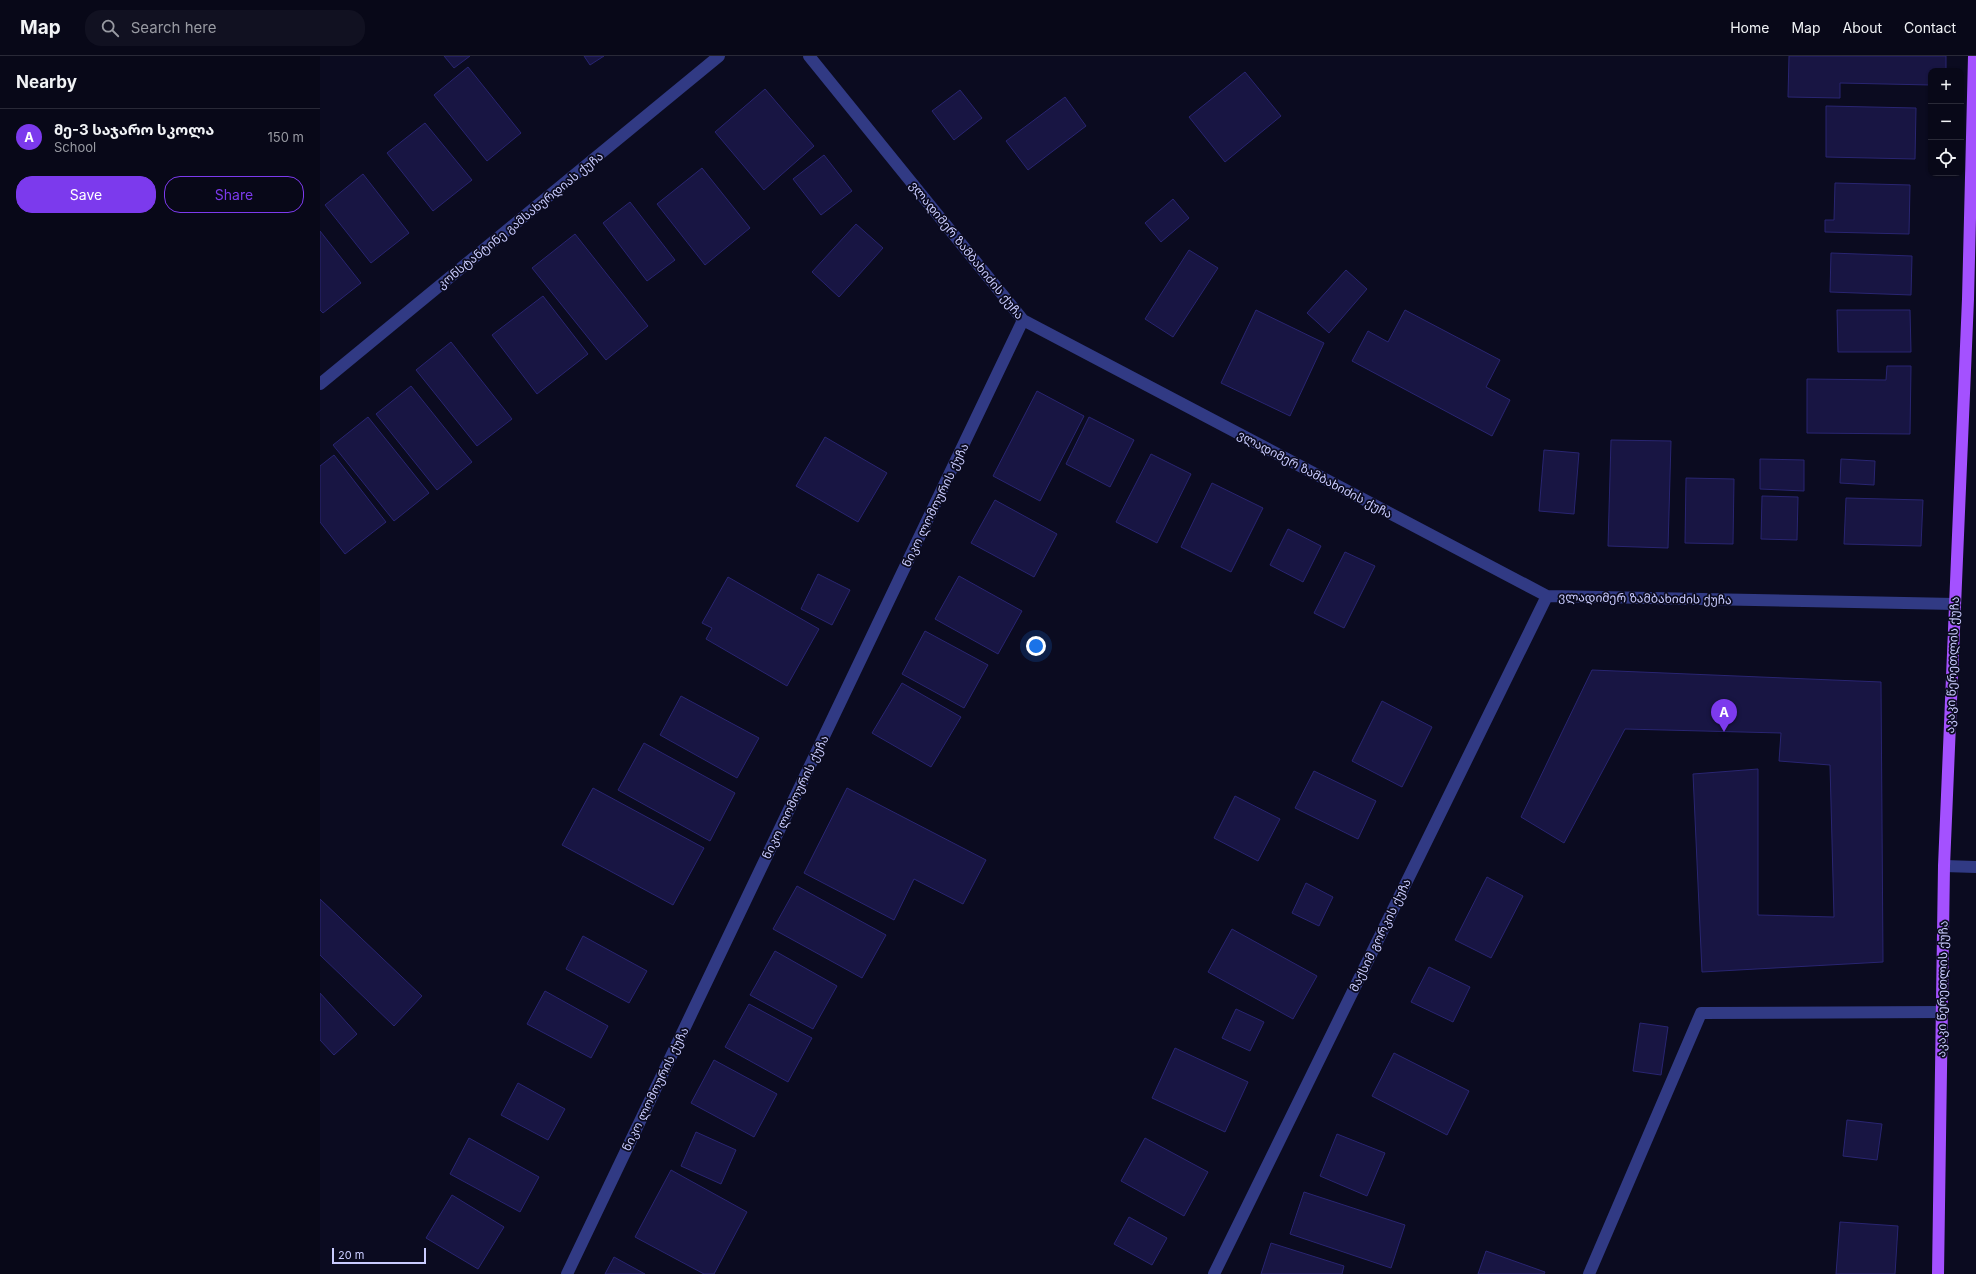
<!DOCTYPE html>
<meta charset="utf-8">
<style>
body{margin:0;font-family:Inter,"Noto Sans Georgian",sans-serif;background:#111121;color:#f1f3f6}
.controls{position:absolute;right:12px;top:12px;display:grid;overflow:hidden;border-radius:8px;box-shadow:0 1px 3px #0004}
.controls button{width:36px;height:36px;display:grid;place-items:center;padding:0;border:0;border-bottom:1px solid #292937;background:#080818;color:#f1f3f6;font:20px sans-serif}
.scale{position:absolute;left:12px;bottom:10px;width:94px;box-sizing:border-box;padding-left:4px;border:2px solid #caccff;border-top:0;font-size:11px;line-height:14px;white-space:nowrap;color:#caccff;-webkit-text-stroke:3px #0b0b20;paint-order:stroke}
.you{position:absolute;left:716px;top:590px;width:14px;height:14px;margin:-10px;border:3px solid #fff;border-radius:50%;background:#1a73e8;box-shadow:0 0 0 6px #1a73e833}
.badge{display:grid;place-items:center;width:26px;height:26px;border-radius:50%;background:#7c3aed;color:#fff;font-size:13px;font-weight:700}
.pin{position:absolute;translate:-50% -33px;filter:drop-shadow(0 1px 2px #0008)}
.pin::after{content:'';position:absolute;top:21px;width:14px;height:12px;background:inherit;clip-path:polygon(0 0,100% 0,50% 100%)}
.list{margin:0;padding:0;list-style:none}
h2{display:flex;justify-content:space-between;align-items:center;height:52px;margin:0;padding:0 16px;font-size:17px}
h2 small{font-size:13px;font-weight:400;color:#989aa2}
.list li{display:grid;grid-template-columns:26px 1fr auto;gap:12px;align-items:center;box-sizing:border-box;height:56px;padding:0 16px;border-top:1px solid #292937}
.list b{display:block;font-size:15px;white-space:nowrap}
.list p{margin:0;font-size:13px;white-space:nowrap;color:#989aa2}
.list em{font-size:13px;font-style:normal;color:#989aa2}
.actions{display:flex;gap:8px;padding:12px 16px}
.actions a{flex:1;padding:9px 0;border:1px solid #7c3aed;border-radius:16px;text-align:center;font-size:14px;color:#7c3aed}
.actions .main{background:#7c3aed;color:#fff}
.icon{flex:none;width:22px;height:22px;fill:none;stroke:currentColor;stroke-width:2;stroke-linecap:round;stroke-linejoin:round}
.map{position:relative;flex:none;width:1656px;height:1218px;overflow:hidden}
header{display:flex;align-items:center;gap:24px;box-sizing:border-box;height:56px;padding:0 20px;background:#080818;border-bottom:1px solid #292937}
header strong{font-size:19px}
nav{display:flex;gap:22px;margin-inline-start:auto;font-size:14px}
.search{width:280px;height:36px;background:#111121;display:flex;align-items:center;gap:10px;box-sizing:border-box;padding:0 14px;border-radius:16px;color:#989aa2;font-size:15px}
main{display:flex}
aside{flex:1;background:#080818}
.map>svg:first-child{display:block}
</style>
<header>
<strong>Map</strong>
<div class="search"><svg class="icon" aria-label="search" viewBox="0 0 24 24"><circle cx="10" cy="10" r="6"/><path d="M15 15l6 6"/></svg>Search here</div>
<nav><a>Home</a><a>Map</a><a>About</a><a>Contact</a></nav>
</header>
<main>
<aside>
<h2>Nearby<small></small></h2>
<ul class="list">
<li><span class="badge">A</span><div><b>მე-3 საჯარო სკოლა</b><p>School</p></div><em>150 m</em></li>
</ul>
<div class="actions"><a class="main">Save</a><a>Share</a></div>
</aside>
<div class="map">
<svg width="1656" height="1218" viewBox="0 0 1656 1218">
<rect width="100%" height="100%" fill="#0b0b20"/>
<path fill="#181543" stroke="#292571" d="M 124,0 L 150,0 L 134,12 Z
M 264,0 L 284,0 L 270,9 Z
M 1469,0 L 1626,0 L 1626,15 L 1611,15 L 1611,29 L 1520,27 L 1520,42 L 1468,41 Z
M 148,11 L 201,77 L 167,105 L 114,39 Z
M 925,16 L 961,60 L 905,106 L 869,61 Z
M 445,33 L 494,90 L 444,134 L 395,76 Z
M 640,34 L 662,62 L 634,84 L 612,55 Z
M 745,41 L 766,70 L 708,114 L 686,85 Z
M 1506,50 L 1596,52 L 1595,103 L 1506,101 Z
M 105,67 L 152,124 L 113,155 L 67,97 Z
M 504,99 L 532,135 L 501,159 L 473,123 Z
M 382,112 L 430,172 L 385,209 L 337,148 Z
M 43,118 L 89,177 L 51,207 L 5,149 Z
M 1515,127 L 1590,129 L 1589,178 L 1505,176 L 1505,164 L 1514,164 Z
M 853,143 L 869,162 L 841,186 L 825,167 Z
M 310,146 L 355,204 L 327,225 L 283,167 Z
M 536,168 L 563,192 L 519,241 L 492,216 Z
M 0,175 L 41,227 L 3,257 L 0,254 Z
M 255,178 L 328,270 L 286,304 L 212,212 Z
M 869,194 L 898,212 L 853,281 L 825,263 Z
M 1511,197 L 1592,200 L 1591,239 L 1510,236 Z
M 1026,214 L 1047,233 L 1009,277 L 987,257 Z
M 223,240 L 268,298 L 217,338 L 172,279 Z
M 936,254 L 1004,287 L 970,360 L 901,327 Z
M 1085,254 L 1180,304 L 1166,331 L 1190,344 L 1172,380 L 1032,305 L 1048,275 L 1068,286 Z
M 1517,254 L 1590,254 L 1591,296 L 1518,296 Z
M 131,286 L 192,363 L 157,390 L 96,314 Z
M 1567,310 L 1591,310 L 1590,378 L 1487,377 L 1487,323 L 1566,324 Z
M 91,330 L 152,406 L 117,434 L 56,358 Z
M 717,335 L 764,360 L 720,445 L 673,420 Z
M 48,361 L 109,437 L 74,465 L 13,389 Z
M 769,361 L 814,384 L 790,431 L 746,408 Z
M 505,381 L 567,417 L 538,466 L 476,430 Z
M 1291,384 L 1351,385 L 1348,492 L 1288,490 Z
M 1224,394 L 1259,397 L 1254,458 L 1219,455 Z
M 831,398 L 871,418 L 837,487 L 796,466 Z
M 14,399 L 66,466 L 25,498 L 0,466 L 0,410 Z
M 1440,403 L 1484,404 L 1484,435 L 1440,433 Z
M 1521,403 L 1555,405 L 1554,429 L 1520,427 Z
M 1366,422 L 1414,423 L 1413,488 L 1365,487 Z
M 892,427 L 943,452 L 911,516 L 861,491 Z
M 1442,440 L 1478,441 L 1477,484 L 1441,483 Z
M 1526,442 L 1603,444 L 1601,490 L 1524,488 Z
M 675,444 L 737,478 L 714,521 L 651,487 Z
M 968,473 L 1001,490 L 983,526 L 950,509 Z
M 1025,496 L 1055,510 L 1024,572 L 994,557 Z
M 498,518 L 530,534 L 512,569 L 481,553 Z
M 639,520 L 702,555 L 678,598 L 615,563 Z
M 408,521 L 499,573 L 467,630 L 386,583 L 392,572 L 382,567 Z
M 605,575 L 668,609 L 644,652 L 582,618 Z
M 1272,614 L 1561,626 L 1563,906 L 1382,916 L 1373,718 L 1438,713 L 1438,859 L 1514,861 L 1510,709 L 1459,705 L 1461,677 L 1305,673 L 1244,787 L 1201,761 Z
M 582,627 L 641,661 L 611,711 L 552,677 Z
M 361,640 L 439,682 L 417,722 L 340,679 Z
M 1062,645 L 1112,671 L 1082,731 L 1032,705 Z
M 324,687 L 415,737 L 390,785 L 298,734 Z
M 994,715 L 1056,745 L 1038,783 L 975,752 Z
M 273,732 L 384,792 L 353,849 L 242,789 Z
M 527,732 L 666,804 L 643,848 L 594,823 L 574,864 L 484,817 Z
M 915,740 L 960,763 L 938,805 L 894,782 Z
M 1167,821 L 1203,840 L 1171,902 L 1135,884 Z
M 986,827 L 1013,841 L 999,870 L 972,857 Z
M 477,830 L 566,879 L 542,922 L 453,873 Z
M 0,843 L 102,940 L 74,970 L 0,899 Z
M 912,873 L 997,920 L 973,963 L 888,916 Z
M 263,880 L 327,915 L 309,947 L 246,913 Z
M 455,895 L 517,930 L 493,973 L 430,939 Z
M 1109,911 L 1150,931 L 1133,966 L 1091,946 Z
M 225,935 L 288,970 L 271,1002 L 207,968 Z
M 0,937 L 37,978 L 14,999 L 0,984 Z
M 429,948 L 492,982 L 468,1026 L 405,991 Z
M 916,953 L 944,966 L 930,995 L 902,982 Z
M 1320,967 L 1348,971 L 1341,1019 L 1313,1015 Z
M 855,992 L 928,1026 L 905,1076 L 832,1042 Z
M 1074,997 L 1149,1035 L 1127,1079 L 1052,1040 Z
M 394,1004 L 457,1038 L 434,1081 L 371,1047 Z
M 198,1027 L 245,1053 L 228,1084 L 181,1059 Z
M 1527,1064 L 1562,1068 L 1557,1104 L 1523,1100 Z
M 376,1076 L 416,1094 L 401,1128 L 361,1110 Z
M 1017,1078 L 1065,1097 L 1047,1140 L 1000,1120 Z
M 149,1082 L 219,1121 L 200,1156 L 130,1118 Z
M 825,1082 L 888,1116 L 864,1160 L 801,1125 Z
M 351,1114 L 427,1156 L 394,1218 L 384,1218 L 315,1181 Z
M 984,1136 L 1085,1169 L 1071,1212 L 970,1178 Z
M 132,1139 L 184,1171 L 158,1213 L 106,1182 Z
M 809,1161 L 847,1182 L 832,1209 L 794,1188 Z
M 1520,1166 L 1578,1170 L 1575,1218 L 1516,1218 Z
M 951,1187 L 1024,1210 L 1022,1218 L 941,1218 Z
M 1166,1195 L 1225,1216 L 1224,1218 L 1158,1218 Z
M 294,1201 L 325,1218 L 285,1218 Z"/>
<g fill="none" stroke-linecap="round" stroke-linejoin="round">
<path stroke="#313a84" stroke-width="12" d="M 489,0 L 703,264 L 1227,540 L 1635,548
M 0,328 L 399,0
M 1624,810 L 1656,811
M 247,1218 L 703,264
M 894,1218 L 1227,540
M 1269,1218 L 1381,957 L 1622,956"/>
<path stroke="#a451ff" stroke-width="12" d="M 1618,1218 L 1624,810 L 1648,243 L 1654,0"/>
</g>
<g text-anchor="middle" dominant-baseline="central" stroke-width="3.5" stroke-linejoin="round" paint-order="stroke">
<g font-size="12" fill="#caccff" stroke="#0b0b20">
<text transform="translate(200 164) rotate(-39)">კონსტანტინე გამსახურდიას ქუჩა</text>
<text transform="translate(647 194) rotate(51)">ვლადიმერ ზამბახიძის ქუჩა</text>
<text transform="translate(995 418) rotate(28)">ვლადიმერ ზამბახიძის ქუჩა</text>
<text transform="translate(615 449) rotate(-64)">ნიკო ლომოურის ქუჩა</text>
<text transform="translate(1325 542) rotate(1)">ვლადიმერ ზამბახიძის ქუჩა</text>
<text transform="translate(1632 609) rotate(-88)">აკაკი წერეთლის ქუჩა</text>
<text transform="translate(475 741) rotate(-64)">ნიკო ლომოურის ქუჩა</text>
<text transform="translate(1060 879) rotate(-64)">მაქსიმ გორკის ქუჩა</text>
<text transform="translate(1622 933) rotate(-89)">აკაკი წერეთლის ქუჩა</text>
<text transform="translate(335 1033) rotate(-64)">ნიკო ლომოურის ქუჩა</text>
</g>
</g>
</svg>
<div class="controls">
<button>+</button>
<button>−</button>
<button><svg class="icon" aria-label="locate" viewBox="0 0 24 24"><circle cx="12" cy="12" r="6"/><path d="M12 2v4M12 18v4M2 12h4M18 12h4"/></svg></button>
</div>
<div class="scale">20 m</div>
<div class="you"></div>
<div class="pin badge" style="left:1404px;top:676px">A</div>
</div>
</main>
